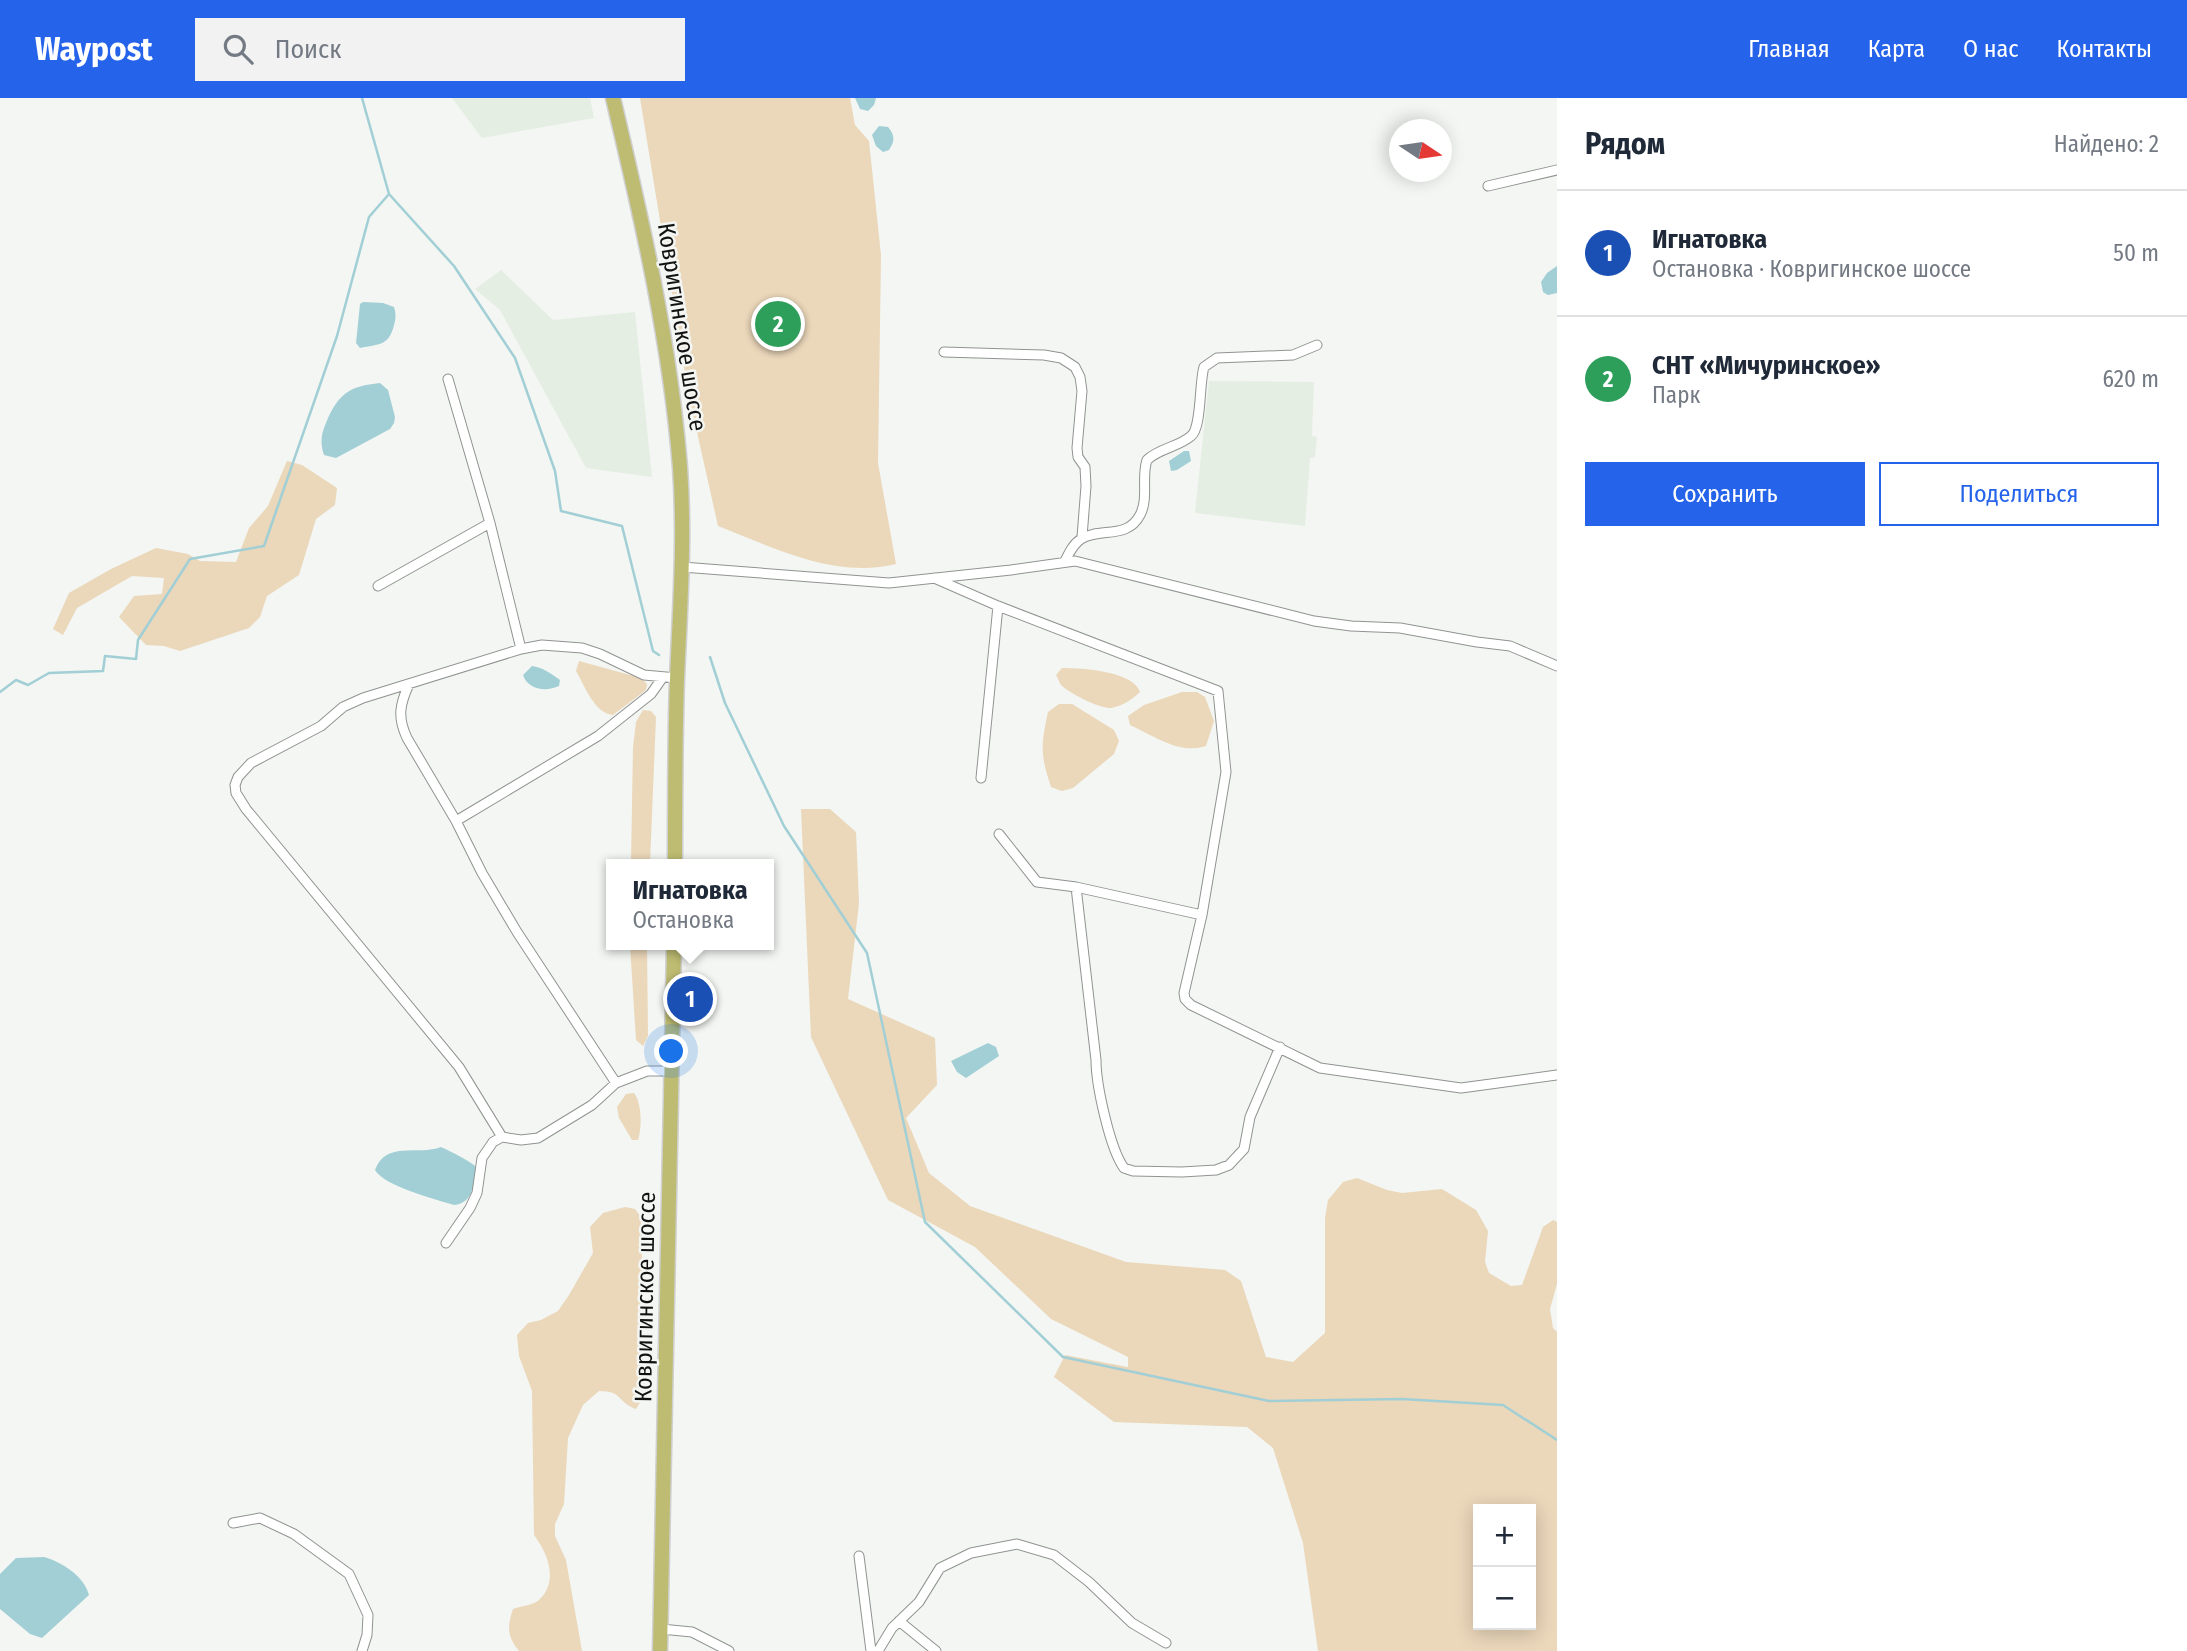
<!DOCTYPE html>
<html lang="ru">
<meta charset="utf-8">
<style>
body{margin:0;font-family:"Fira Sans Condensed",sans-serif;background:#f2f2f3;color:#1f2937}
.controls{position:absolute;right:21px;bottom:21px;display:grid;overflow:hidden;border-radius:0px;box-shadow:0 4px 18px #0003}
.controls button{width:63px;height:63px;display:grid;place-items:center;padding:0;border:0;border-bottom:2px solid #e0e1e3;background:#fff;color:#1f2937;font:35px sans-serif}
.compass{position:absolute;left:1389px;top:21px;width:63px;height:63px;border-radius:50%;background:#fff;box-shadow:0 4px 18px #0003;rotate:103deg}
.you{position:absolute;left:672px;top:954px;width:24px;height:24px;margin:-18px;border:5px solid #fff;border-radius:50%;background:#1a73e8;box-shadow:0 0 0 10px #1a73e833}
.badge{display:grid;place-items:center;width:46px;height:46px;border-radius:50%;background:#2563eb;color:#fff;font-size:23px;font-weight:700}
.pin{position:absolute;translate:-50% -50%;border:4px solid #fff;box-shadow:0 2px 7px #0006}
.popup{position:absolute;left:606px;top:761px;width:168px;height:91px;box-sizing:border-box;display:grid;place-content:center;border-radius:0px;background:#fff;filter:drop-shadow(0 2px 5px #0005);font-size:23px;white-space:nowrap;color:#747a83}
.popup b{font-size:26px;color:#1f2937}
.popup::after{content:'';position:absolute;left:50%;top:100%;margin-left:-14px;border:14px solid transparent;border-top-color:#fff}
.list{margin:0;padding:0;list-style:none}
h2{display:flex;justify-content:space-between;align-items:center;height:91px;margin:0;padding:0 28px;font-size:30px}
h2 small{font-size:23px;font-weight:400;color:#747a83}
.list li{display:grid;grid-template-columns:46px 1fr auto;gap:21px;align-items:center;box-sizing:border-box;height:126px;padding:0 28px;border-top:2px solid #e0e1e3}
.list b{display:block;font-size:26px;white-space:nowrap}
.list p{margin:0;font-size:23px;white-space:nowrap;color:#747a83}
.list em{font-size:23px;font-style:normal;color:#747a83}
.actions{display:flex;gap:14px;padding:21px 28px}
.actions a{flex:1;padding:16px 0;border:2px solid #2563eb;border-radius:0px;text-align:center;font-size:24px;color:#2563eb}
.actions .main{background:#2563eb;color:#fff}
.icon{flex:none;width:38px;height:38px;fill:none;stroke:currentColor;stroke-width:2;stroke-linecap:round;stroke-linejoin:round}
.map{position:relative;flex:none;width:1557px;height:1553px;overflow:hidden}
header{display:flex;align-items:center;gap:42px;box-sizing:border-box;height:98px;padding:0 35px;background:#2563eb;color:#fff}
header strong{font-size:33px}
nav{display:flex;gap:38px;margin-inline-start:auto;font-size:24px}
.search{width:490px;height:63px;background:#f2f2f3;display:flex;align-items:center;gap:18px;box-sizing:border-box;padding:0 24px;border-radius:0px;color:#747a83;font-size:26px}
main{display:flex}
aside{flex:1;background:#fff}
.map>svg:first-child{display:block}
</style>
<header>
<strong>Waypost</strong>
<div class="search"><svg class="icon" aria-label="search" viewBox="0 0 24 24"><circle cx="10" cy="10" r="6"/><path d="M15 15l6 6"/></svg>Поиск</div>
<nav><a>Главная</a><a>Карта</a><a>О нас</a><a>Контакты</a></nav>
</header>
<main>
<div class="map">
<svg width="1557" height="1553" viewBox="0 0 1557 1553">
<rect width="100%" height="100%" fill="#f3f6f2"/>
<path fill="#e5eee3" d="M 452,0 L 590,0 L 594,20 L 482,40 Z
M 501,172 L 553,222 L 635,214 L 652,379 L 586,370 L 500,212 L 475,191 Z
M 1209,283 L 1314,284 L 1312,338 L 1317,339 L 1315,359 L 1310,360 L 1305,428 L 1195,415 Z"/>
<path fill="#ebd7ba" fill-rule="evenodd" d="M 640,0 L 850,0 L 855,27 L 869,43 L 881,157 L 878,365 L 896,466 C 834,481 775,450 718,428 L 688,294 Z
M 287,363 L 302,367 L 337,390 L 335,407 L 316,421 L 299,477 L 267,498 L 260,519 L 249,530 L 180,553 L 164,548 L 146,547 L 119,519 L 134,498 L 162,496 L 164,480 L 132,478 L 77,510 L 63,537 L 53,531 L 69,495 L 111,471 L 156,450 L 188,456 L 200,463 L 236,464 L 249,430 L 268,408 Z
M 579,563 L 641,580 L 647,586 L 646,592 L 613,617 C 594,615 585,588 576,573 Z
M 1062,570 C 1081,570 1134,573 1140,594 C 1133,601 1122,608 1111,610 C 1100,611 1069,595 1061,587 C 1059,584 1058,580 1056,577 Z
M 1182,594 L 1197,594 L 1205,599 L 1214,623 L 1206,648 C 1180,657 1154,638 1130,627 L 1128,618 L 1144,607 Z
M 1059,606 L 1072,606 L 1114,632 L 1119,643 L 1114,656 L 1073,690 L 1062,693 L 1051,689 C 1040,656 1041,647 1048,614 Z
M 643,612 L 651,613 L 656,619 L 650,766 L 631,766 L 633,649 L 636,624 Z
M 801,711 L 830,711 L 856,734 L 859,805 L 848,901 L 935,940 L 937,987 L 906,1020 L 929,1075 L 970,1108 L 1126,1164 L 1225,1172 L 1241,1183 L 1266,1259 L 1293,1264 L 1325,1235 L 1325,1120 L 1328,1102 L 1343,1084 L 1357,1080 L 1387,1092 L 1402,1095 L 1442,1091 L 1476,1112 L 1488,1133 L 1485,1164 L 1489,1175 L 1511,1188 L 1522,1187 L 1543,1129 L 1553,1122 L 1557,1124 L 1557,1186 L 1550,1211 L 1553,1230 L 1557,1234 L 1557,1553 L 1318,1553 L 1303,1445 L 1273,1350 L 1247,1329 L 1114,1324 L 1054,1279 L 1065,1257 L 1128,1269 L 1128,1259 L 1051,1221 L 975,1149 L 888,1102 L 811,939 ZM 1478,1411 L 1531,1411 L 1531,1527 L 1478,1527 Z
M 630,847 L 647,847 L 648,938 L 643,948 L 636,942 Z
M 634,995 C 642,1005 642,1030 638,1042 L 632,1042 L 619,1020 L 617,1009 L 626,996 Z
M 625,1109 L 635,1111 L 641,1119 L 645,1296 L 636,1311 C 617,1304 623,1293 599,1293 L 583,1307 L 568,1340 L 564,1406 L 555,1426 L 555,1438 L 566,1462 L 582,1553 L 519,1553 C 507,1538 507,1529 513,1511 C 521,1508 535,1507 540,1501 C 559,1482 547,1454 534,1437 L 532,1293 L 519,1258 L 517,1237 L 528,1225 L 541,1222 L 558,1213 L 569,1197 L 593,1155 L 590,1129 L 603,1115 Z"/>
<path fill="#a1cfd5" d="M 855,0 L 876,0 L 874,7 L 868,13 L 860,11 Z
M 879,28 L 888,29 C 895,37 895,43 889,52 L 883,54 L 876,48 L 872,37 Z
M 1557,168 L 1557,195 L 1548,197 L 1543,194 L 1541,184 L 1547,175 Z
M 363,204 L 383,205 L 394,209 C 396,216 396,220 394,227 C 389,248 379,246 360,250 L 356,245 L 360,206 Z
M 380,285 L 388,292 L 395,319 L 394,325 L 390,331 L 336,360 L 324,357 C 320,345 321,336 326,325 C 338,296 349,288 380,285 Z
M 1184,353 L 1189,353 L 1191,363 L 1177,372 L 1171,373 L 1169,363 Z
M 532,568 C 542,569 552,576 560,582 L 559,588 C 546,594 528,592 523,577 Z
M 988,945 L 996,949 L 999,958 L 966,980 L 957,974 L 951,963 Z
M 441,1049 C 448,1052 472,1064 476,1069 C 474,1085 474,1105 454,1107 C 435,1101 384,1088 375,1072 C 386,1042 418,1058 441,1049 Z
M 44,1459 C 62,1464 84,1478 89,1497 L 42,1540 L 30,1536 L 0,1511 L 0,1476 L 16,1460 Z"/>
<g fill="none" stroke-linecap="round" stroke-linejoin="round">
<path stroke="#a1cfd5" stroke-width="2.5" d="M 389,96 L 454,168 L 515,260 L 555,373 L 561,413 L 622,428 L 653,553 L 659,557
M 710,559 L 725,605 L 784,728 L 867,855 L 925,1124 L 1063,1259 L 1269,1303 L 1402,1301 L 1503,1307 L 1557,1342
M 0,594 L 16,582 L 28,587 L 49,575 L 103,573 L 105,558 L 136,561 L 138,542 L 190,461 L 264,448 L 337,238 L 369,119 L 389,96 L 362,0"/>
<defs>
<path id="street" d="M 1488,88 L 1557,72
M 944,254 L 1044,257 L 1061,260 L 1075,269 L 1080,279 L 1082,293 L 1077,350 L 1078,359 L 1085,369 L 1086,388 L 1082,439
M 448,281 L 490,425 L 521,551
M 1065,463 C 1069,455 1073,446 1081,441 C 1100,429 1127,442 1140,417 C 1149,400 1141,379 1147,362 C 1159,350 1179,349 1191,338 C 1202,330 1199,284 1204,269 L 1217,260 L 1293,257 L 1317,247
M 682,469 L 889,485 L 1011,472 L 1075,463 L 1314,523 L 1351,528 L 1400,530 L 1477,544 L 1510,548 L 1557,568
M 934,480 L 998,508 L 1218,593 L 1226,674 L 1202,817 L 1184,895 L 1185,901 L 1191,907 L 1320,970 L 1461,990 L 1557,977
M 378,488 L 490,425
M 409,586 C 400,606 397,619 407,640 L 456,723 L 482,775 L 517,834 L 616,985
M 981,680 L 998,508
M 456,723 L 598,638 L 651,596 L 663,579
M 999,736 L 1037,784 L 1076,789 L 1202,817
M 1076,789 L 1096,962 C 1096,987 1110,1051 1124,1070 L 1133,1073 L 1182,1074 L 1216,1072 L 1229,1067 L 1244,1051 L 1250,1019 L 1280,949
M 502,1039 L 459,969 L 246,711 L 236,695 L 235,687 L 238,679 L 251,665 L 321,628 L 343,609 L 363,600 L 521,551 L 542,547 L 582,550 L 600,556 L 644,577 L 677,580
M 446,1145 L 470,1110 L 477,1095 L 482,1060 L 493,1044 L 502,1039 L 521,1042 L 538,1040 L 592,1007 L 616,985 L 647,973 L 672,973
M 233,1425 L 260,1420 L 294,1436 L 349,1476 L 368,1517 L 367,1537 L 362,1553
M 859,1458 L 871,1553
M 899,1523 L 936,1553
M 661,1531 L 692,1534 L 729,1553
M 878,1553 L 892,1530 L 919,1504 L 940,1470 L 971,1455 L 1017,1446 L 1054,1457 L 1089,1484 L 1132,1525 L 1166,1545"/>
<path id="primary" d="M 613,0 C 642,122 670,244 680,369 C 685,440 680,511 677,581 C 675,643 675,705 675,766
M 660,1553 L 674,847"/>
</defs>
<use href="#street" stroke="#909490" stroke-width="11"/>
<use href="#primary" stroke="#cfd0cf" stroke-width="17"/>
<use href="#street" stroke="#fff" stroke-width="9"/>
<use href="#primary" stroke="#bebc72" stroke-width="14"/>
</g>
<g text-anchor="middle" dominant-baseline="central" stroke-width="5" stroke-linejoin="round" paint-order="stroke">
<g font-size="24" fill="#111211" stroke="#f3f6f2">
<text transform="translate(682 229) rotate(81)">Ковригинское шоссе</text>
<text transform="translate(645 1199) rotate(-89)">Ковригинское шоссе</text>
</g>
</g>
</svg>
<div class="controls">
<button>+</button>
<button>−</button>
</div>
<svg class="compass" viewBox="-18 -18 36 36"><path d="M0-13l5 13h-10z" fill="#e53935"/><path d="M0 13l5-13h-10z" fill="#747a83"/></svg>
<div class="you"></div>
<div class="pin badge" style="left:690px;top:901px;background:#1a4fb4">1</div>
<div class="popup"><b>Игнатовка</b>Остановка</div>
<div class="pin badge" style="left:778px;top:226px;background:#2e9e5b">2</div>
</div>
<aside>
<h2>Рядом<small>Найдено: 2</small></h2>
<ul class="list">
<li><span class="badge" style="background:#1a4fb4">1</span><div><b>Игнатовка</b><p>Остановка · Ковригинское шоссе</p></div><em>50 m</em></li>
<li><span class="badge" style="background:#2e9e5b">2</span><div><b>СНТ «Мичуринское»</b><p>Парк</p></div><em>620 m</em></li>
</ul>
<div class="actions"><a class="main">Сохранить</a><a>Поделиться</a></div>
</aside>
</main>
